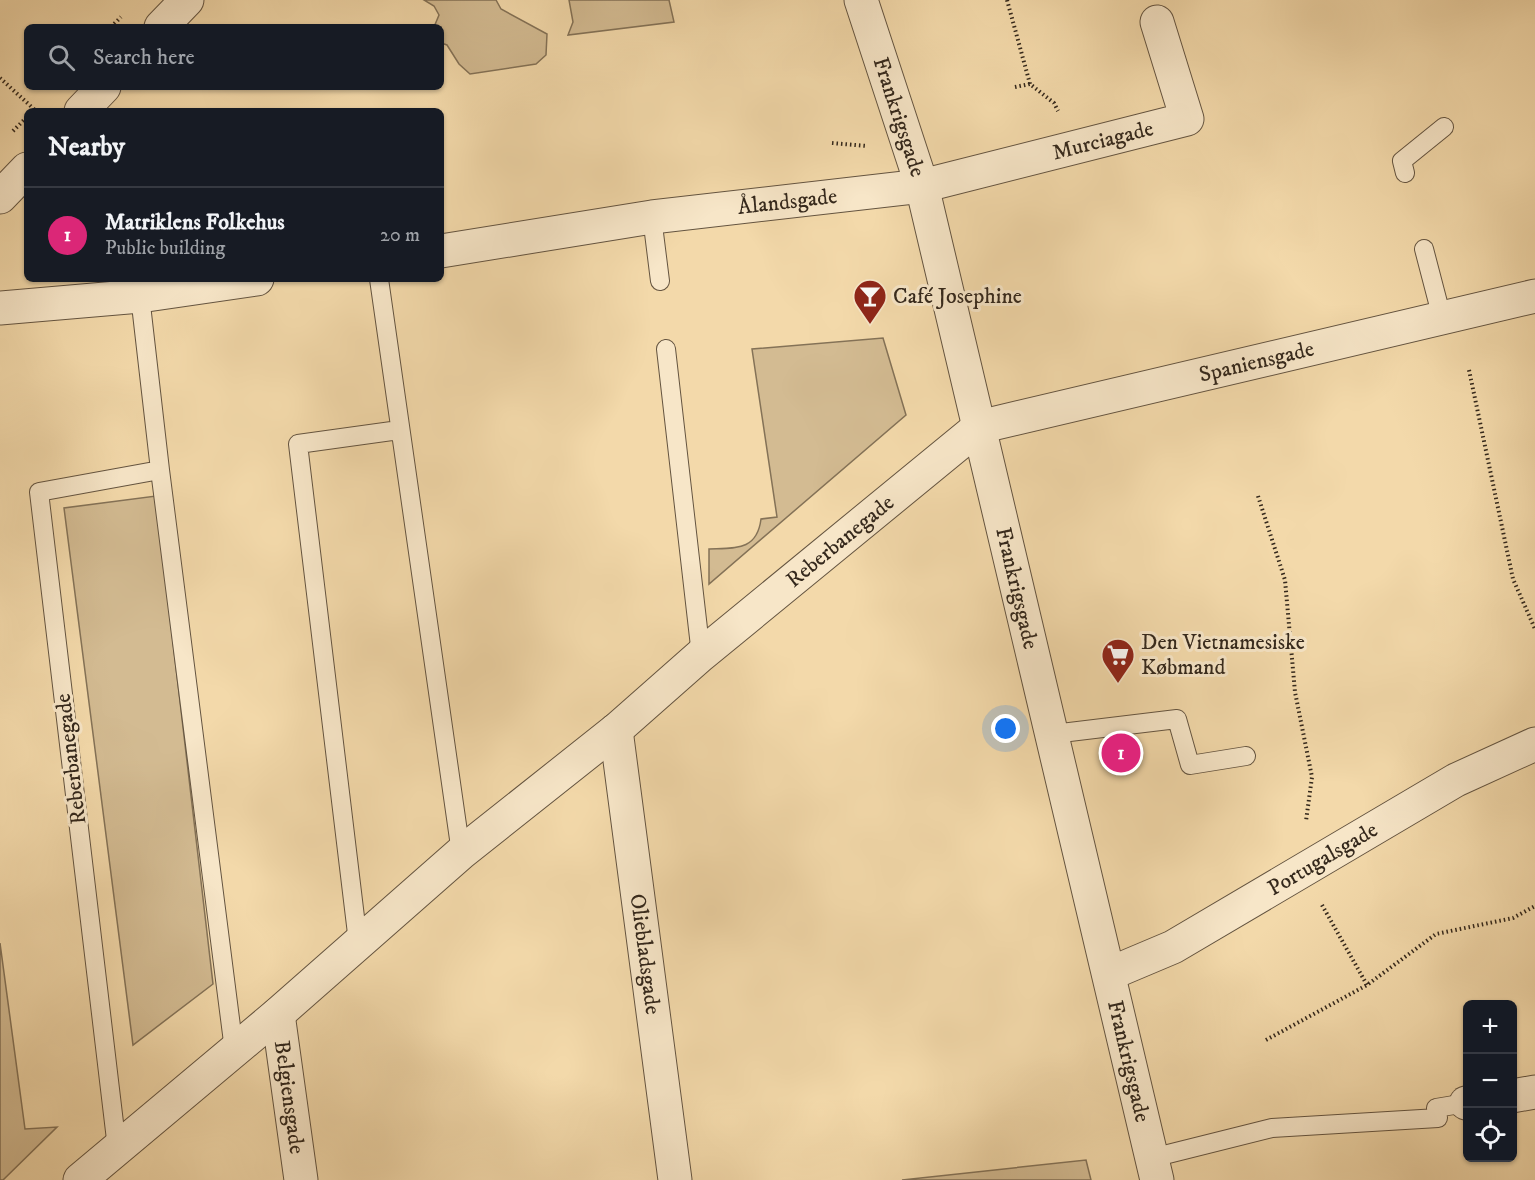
<!DOCTYPE html>
<meta charset="utf-8">
<style>
body{margin:0;font-family:"IM FELL DW Pica",serif;background:#242831;color:#f1f3f6}
.controls{position:absolute;right:18px;bottom:18px;display:grid;overflow:hidden;border-radius:9px;box-shadow:0 2px 4px #0004}
.controls button{width:54px;height:54px;display:grid;place-items:center;padding:0;border:0;border-bottom:2px solid #363941;background:#171b24;color:#f1f3f6;font:30px sans-serif}
.you{position:absolute;left:1006px;top:729px;width:21px;height:21px;margin:-15px;border:4px solid #fff;border-radius:50%;background:#1a73e8;box-shadow:0 0 0 9px #1a73e833}
.badge{display:grid;place-items:center;width:39px;height:39px;border-radius:50%;background:#db2777;color:#fff;font-size:20px;font-weight:700}
.pin{position:absolute;translate:-50% -50%;border:3px solid #fff;box-shadow:0 2px 6px #0006}
.list{margin:0;padding:0;list-style:none}
h2{display:flex;justify-content:space-between;align-items:center;height:78px;margin:0;padding:0 24px;font-size:26px}
h2 small{font-size:20px;font-weight:400;color:#9ea1a6}
.list li{display:grid;grid-template-columns:39px 1fr auto;gap:18px;align-items:center;box-sizing:border-box;height:96px;padding:0 24px;border-top:2px solid #363941}
.list b{display:block;font-size:22px;white-space:nowrap}
.list p{margin:0;font-size:20px;white-space:nowrap;color:#9ea1a6}
.list em{font-size:20px;font-style:normal;color:#9ea1a6}
.icon{flex:none;width:33px;height:33px;fill:none;stroke:currentColor;stroke-width:2;stroke-linecap:round;stroke-linejoin:round}
.map{position:relative;flex:none;width:1535px;height:1180px;overflow:hidden}
.search{position:absolute;background:#171b24;box-shadow:0 2px 4px #0004;left:24px;top:24px;width:420px;height:66px;display:flex;align-items:center;gap:15px;box-sizing:border-box;padding:0 21px;border-radius:9px;color:#9ea1a6;font-size:22px}
.panel{position:absolute;background:#171b24;box-shadow:0 2px 4px #0004;left:24px;top:108px;width:420px;height:174px;border-radius:9px}
.map>svg:first-child{display:block}
</style>
<div class="map">
<svg width="1535" height="1180" viewBox="0 0 1535 1180">
<rect width="100%" height="100%" fill="#f3d9aa"/>
<filter id="stains"><feTurbulence type="fractalNoise" baseFrequency=".00333" numOctaves="4"/><feColorMatrix values="0 0 0 0 .2 0 0 0 0 .09 0 0 0 0 .02 0 0 0 .5 -.17"/></filter>
<radialGradient id="worn" r=".72"><stop offset=".6" stop-color="#630" stop-opacity="0"/><stop offset="1" stop-color="#630" stop-opacity=".3"/></radialGradient>
<path fill="#d3bb92" stroke="#847257" stroke-width="1.5" d="M 424,0 L 496,0 L 501,9 L 547,34 L 546,55 L 536,64 L 470,74 L 459,64 L 447,45 L 441,43 L 441,27 L 434,27 L 439,15 L 434,6 Z
M 569,0 L 669,0 L 674,22 L 568,35 L 573,22 Z
M 883,338 L 906,415 L 709,584 L 709,549 C 735,548 757,551 761,519 L 777,517 L 752,349 Z
M 156,496 L 213,984 L 133,1045 L 64,508 Z
M 0,943 L 25,1129 L 57,1127 L 3,1180 L 0,1180 Z
M 1086,1160 L 1091,1180 L 902,1180 Z"/>
<g fill="none" stroke-linecap="round" stroke-linejoin="round">
<defs>
<path id="service" d="M 1405,173 L 1402,161 L 1444,127
M 652,217 L 660,281
M 1424,249 L 1442,318
M 379,279 L 461,853
M 140,296 L 160,470 L 234,1050
M 666,349 L 701,655
M 1053,734 L 1177,719 L 1190,765 L 1246,756
M 358,942 L 298,444 L 399,430
M 117,1148 L 39,492 L 160,470
M 1152,1158 L 1272,1128 L 1438,1118 L 1436,1108 L 1466,1103"/>
<g id="minor">
<path id="s1" d="M 861,0 L 922,186 L 1157,1180"/>
<path d="M 161,27 L 187,0"/>
<path d="M 81,111 L 104,87"/>
<path d="M 0,197 L 27,169"/>
<path id="s2" d="M 441,251 L 652,217 L 922,186 L 1187,119 L 1157,22"/>
<path d="M 0,308 L 140,296 L 257,279"/>
<path id="s3" d="M 616,730 L 675,1180"/>
<path id="s4" d="M 1109,974 L 1173,947 L 1456,780 L 1535,744"/>
<path id="s5" d="M 278,1014 L 301,1180"/>
<path d="M 1512,1096 L 1535,1092"/>
<path d="M 1466,1103 L 1468,1103"/>
<path id="s6" d="M 80,1180 L 278,1014 L 461,853 L 616,730 L 701,655 L 979,427 L 1535,296"/>
</g>
</defs>
<use href="#service" stroke="#645440" stroke-width="20"/>
<use href="#minor" stroke="#645440" stroke-width="35"/>
<path stroke="#34281c" stroke-width="4" stroke-dasharray="1.5 3" stroke-linecap="butt" d="M 1007,0 L 1030,84
M 111,27 L 121,17
M 0,78 L 36,111
M 1015,87 L 1030,84 L 1054,103 L 1058,111
M 13,131 L 27,117
M 832,143 L 867,146
M 1469,370 L 1513,579 L 1535,629
M 1258,496 L 1285,580 L 1295,692 L 1312,777 L 1306,821
M 1322,905 L 1367,985
M 1266,1040 L 1367,985 L 1436,934 L 1513,918 L 1535,906"/>
<use href="#service" stroke="#f7e6c8" stroke-width="18"/>
<use href="#minor" stroke="#f7e6c8" stroke-width="33"/>
</g>
<defs>
<symbol id="bar-pin" viewBox="-11 -11 22 30"><path d="M0 17L-7.5 6A9.5 9.5 0 1 1 7.5 6Z" fill="#8f2418" stroke="#f7e6c8"/><path d="M-6-5H6L.8 .8V4.5H3.5V6h-7V4.5H-.8V.8Z" fill="#fff"/></symbol>
<symbol id="supermarket-pin" viewBox="-11 -11 22 30"><path d="M0 17L-7.5 6A9.5 9.5 0 1 1 7.5 6Z" fill="#8f2418" stroke="#f7e6c8"/><path d="M-6-5.5h2.5l.6 2H6L4.5 2H-2.5L-4.4-4H-6ZM-1.5 3.2a1.3 1.3 0 1 0 .1 0ZM3 3.2a1.3 1.3 0 1 0 .1 0Z" fill="#fff"/></symbol>
</defs>
<g fill-rule="evenodd">
<use href="#bar-pin" x="851" y="277" width="38" height="52"/>
<use href="#supermarket-pin" x="1099" y="636" width="38" height="52"/>
</g>
<g text-anchor="middle" dominant-baseline="central" stroke-width="6" stroke-linejoin="round" paint-order="stroke">
<g font-size="22" fill="#34281c" stroke="#f7e6c8">
<text stroke="none"><textPath href="#s1" startOffset="123">Frankrigsgade</textPath></text>
<text stroke="none"><textPath href="#s2" startOffset="672">Murciagade</textPath></text>
<text stroke="none"><textPath href="#s2" startOffset="350">Ålandsgade</textPath></text>
<text stroke="none"><textPath href="#s6" startOffset="1458">Spaniensgade</textPath></text>
<text stroke="none"><textPath href="#s6" startOffset="993">Reberbanegade</textPath></text>
<text stroke="none"><textPath href="#s1" startOffset="609">Frankrigsgade</textPath></text>
<text transform="translate(71 759) rotate(-97)">Reberbanegade</text>
<text stroke="none"><textPath href="#s4" startOffset="243">Portugalsgade</textPath></text>
<text stroke="none"><textPath href="#s3" startOffset="226">Oliebladsgade</textPath></text>
<text stroke="none"><textPath href="#s1" startOffset="1095">Frankrigsgade</textPath></text>
<text stroke="none"><textPath href="#s5" startOffset="84">Belgiensgade</textPath></text>
</g>
<g font-size="22" fill="#34281c" stroke="#f7e6c8" text-anchor="start">
<text x="893" y="296">Café Josephine</text>
<text x="1141" y="642">Den Vietnamesiske<tspan x="1141" dy="25">Købmand</tspan></text>
</g>
</g>
<rect width="100%" height="100%" filter="url(#stains)"/>
<rect width="100%" height="100%" fill="url(#worn)"/>
</svg>
<div class="controls">
<button>+</button>
<button>−</button>
<button><svg class="icon" aria-label="locate" viewBox="0 0 24 24"><circle cx="12" cy="12" r="6"/><path d="M12 2v4M12 18v4M2 12h4M18 12h4"/></svg></button>
</div>
<div class="you"></div>
<div class="pin badge" style="left:1121px;top:753px">1</div>
<div class="search"><svg class="icon" aria-label="search" viewBox="0 0 24 24"><circle cx="10" cy="10" r="6"/><path d="M15 15l6 6"/></svg>Search here</div>
<section class="panel">
<h2>Nearby<small></small></h2>
<ul class="list">
<li><span class="badge">1</span><div><b>Matriklens Folkehus</b><p>Public building</p></div><em>20 m</em></li>
</ul>
</section>
</div>
